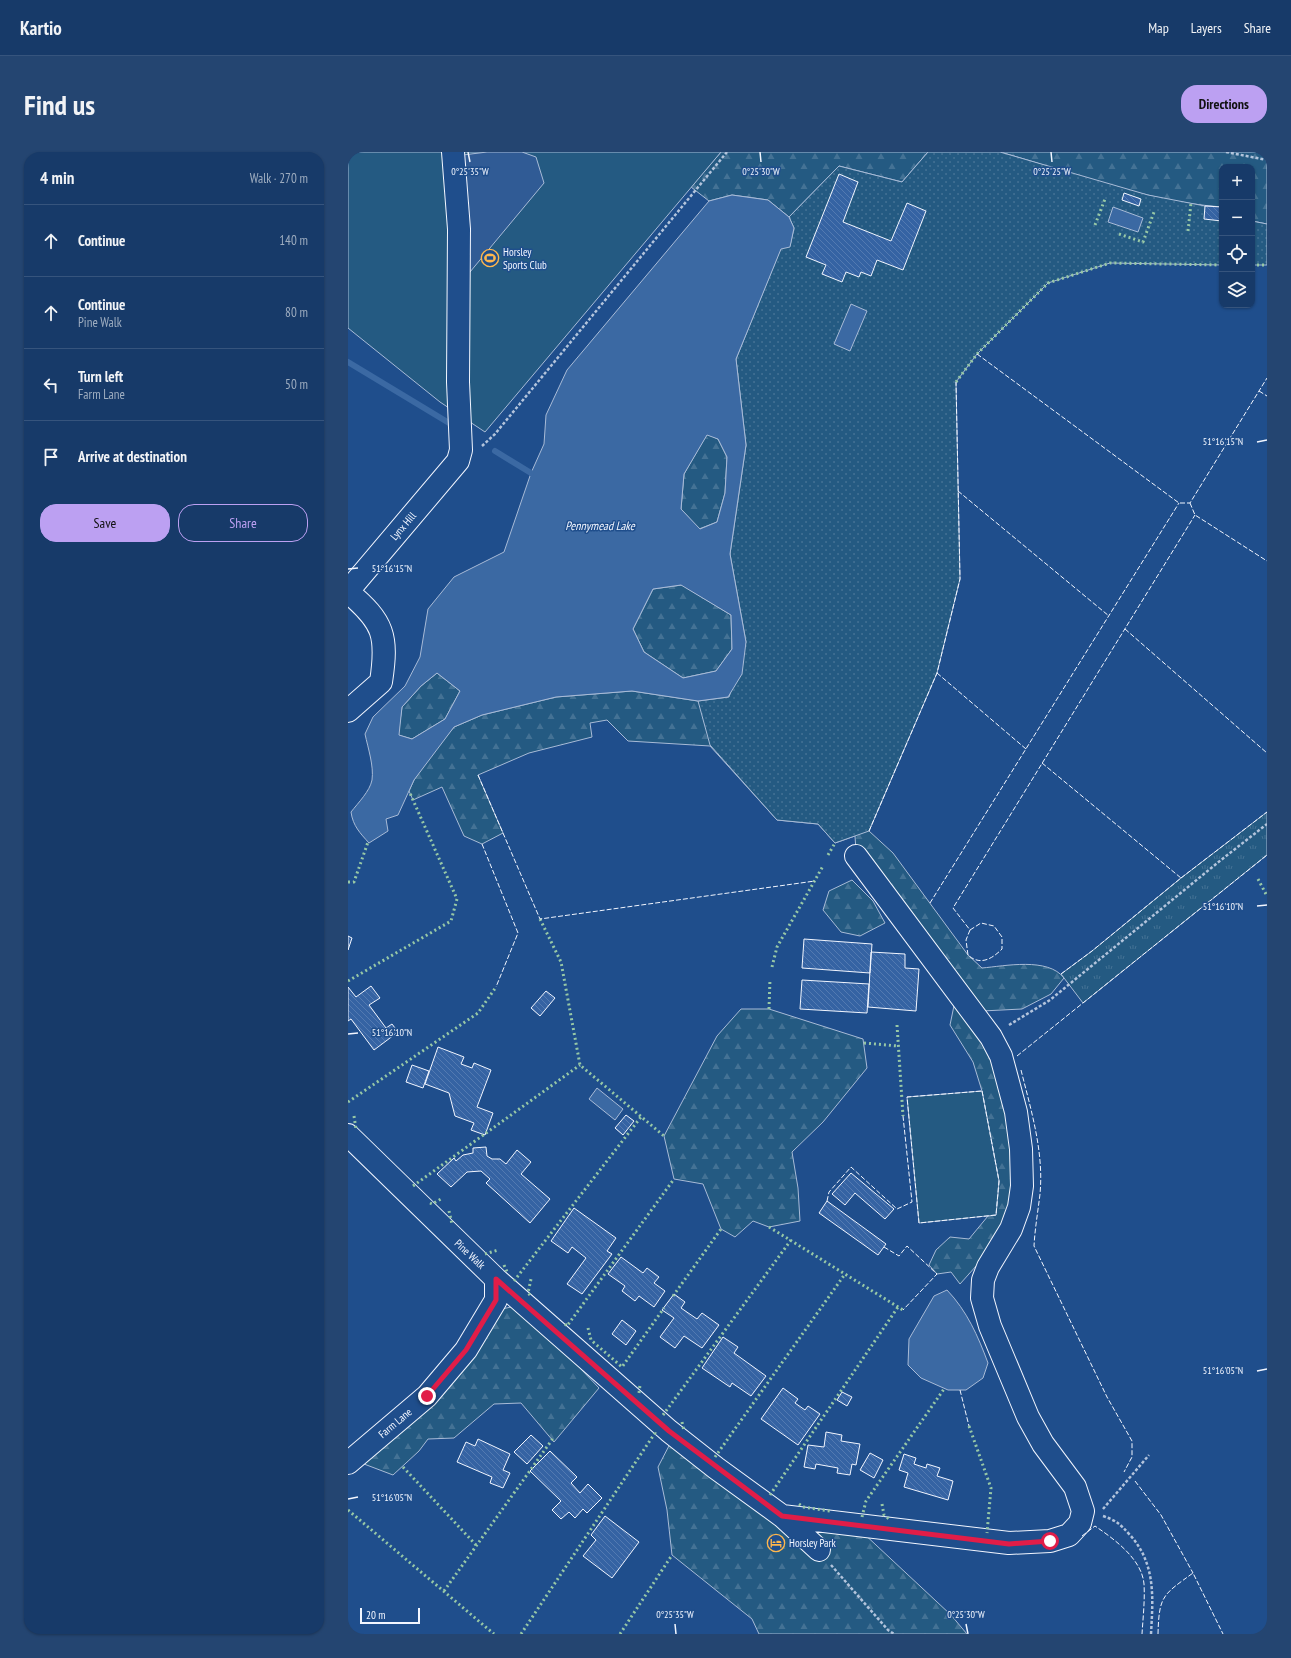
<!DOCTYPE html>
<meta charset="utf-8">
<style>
body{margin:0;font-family:"PT Sans Narrow",sans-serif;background:#244571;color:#f1f3f6}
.controls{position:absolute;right:12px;top:12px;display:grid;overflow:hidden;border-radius:8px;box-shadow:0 1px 3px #0004}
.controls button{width:36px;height:36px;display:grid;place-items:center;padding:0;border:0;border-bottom:1px solid #36547d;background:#173a69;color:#f1f3f6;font:20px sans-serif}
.scale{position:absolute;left:12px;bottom:10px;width:60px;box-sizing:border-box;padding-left:4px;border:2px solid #f2f6ff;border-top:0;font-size:11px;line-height:14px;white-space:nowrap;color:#f2f6ff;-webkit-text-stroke:3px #1f4e8c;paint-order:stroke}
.stop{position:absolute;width:12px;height:12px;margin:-9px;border:3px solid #e11d48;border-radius:50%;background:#fff}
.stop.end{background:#e11d48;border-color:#fff;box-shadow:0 1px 4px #0008}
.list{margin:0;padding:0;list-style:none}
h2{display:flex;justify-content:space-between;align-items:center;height:52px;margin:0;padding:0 16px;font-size:17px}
h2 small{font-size:13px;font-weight:400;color:#9eadc0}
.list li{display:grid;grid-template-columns:26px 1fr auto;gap:12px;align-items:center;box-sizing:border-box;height:72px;padding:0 16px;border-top:1px solid #36547d}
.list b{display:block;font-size:15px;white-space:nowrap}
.list p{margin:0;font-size:13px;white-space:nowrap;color:#9eadc0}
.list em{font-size:13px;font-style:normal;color:#9eadc0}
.actions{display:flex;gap:8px;padding:12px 16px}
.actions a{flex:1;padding:9px 0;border:1px solid #bca0f2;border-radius:16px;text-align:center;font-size:14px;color:#bca0f2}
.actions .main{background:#bca0f2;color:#111}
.icon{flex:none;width:22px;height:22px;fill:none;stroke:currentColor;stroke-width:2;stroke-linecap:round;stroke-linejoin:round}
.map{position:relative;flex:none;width:919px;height:1482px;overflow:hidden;border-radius:16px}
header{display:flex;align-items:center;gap:24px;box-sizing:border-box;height:56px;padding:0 20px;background:#173a69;border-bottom:1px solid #36547d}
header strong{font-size:19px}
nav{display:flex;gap:22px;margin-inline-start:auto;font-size:14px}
.intro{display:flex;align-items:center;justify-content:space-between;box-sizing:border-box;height:96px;padding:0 24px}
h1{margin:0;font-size:28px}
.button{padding:10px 18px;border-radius:16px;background:#bca0f2;color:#111;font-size:14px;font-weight:700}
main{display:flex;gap:24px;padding:0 24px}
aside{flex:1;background:#173a69;border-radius:16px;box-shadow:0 1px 3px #0004}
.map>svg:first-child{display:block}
</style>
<header>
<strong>Kartio</strong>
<nav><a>Map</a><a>Layers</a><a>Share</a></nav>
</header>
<div class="intro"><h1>Find us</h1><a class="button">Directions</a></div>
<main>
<aside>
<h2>4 min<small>Walk · 270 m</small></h2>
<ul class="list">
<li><svg class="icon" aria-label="ahead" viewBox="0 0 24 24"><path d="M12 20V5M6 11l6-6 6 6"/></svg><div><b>Continue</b></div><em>140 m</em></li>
<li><svg class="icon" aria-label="ahead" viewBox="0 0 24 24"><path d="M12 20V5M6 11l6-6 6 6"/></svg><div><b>Continue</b><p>Pine Walk</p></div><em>80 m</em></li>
<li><svg class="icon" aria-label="left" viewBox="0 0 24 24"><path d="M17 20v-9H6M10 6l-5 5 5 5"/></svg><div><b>Turn left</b><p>Farm Lane</p></div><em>50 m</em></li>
<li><svg class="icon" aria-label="arrive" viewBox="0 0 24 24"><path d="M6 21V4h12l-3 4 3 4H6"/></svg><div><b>Arrive at destination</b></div></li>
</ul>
<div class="actions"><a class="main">Save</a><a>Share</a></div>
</aside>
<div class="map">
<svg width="919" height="1482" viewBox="0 0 919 1482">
<defs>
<pattern id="grass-tufts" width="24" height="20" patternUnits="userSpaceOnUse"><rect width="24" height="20" fill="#245a82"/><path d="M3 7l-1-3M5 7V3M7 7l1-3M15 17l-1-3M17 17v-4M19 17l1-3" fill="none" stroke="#447295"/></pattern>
<pattern id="forest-firs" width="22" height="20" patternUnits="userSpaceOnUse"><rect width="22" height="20" fill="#245a82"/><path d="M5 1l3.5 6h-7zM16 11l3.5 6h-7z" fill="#447295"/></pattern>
<pattern id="garden-dots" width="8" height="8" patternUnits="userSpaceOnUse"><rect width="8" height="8" fill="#245a82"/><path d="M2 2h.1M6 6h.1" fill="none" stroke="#447295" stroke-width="1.8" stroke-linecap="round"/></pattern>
<pattern id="building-back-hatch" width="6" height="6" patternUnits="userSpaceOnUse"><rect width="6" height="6" fill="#3563a3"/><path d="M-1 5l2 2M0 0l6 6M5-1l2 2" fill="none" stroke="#537ab1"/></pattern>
</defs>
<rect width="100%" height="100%" fill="#1f4e8c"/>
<path fill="url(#grass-tufts)" stroke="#a8bbd7" d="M 919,660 L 919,703 L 735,851 L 713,822 L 744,799 L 833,726 Z"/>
<path fill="url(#forest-firs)" stroke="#a8bbd7" d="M 373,0 L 580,0 L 554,30 L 491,14 L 441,65 L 420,48 L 384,43 L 361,49 L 343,35 Z
M 652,0 L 919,0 L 919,72 L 904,69 L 904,15 L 874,15 L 874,55 C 800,50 723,20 652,0 Z
M 359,282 L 370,287 L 379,305 L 377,341 L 369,370 L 351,377 L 333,357 L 336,322 Z
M 334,433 L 383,463 L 384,497 L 368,519 L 335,526 L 296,500 L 285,477 L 305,437 Z
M 89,521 L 112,539 L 97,567 L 64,587 L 50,583 L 54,555 L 73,534 Z
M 284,539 L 350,549 L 555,599 L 521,679 L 545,701 L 620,803 L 634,816 C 657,814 700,805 716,826 L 703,842 L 674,857 L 634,859 L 658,942 L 669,1033 L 646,1094 L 612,1132 L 603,1120 L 589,1122 L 581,1113 L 588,1098 L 602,1085 L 621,1087 L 640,1064 L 648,1063 L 651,1029 L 634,939 L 625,910 L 602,873 L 608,844 L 509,714 L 507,684 L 487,691 L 470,672 L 429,668 L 362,594 L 280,589 L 259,568 L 242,571 L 244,585 L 181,601 L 130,623 L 155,681 L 134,692 L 116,684 L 94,635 L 65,648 L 61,639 L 66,628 L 84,602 L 106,575 L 134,563 L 208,545 Z
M 504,728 L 525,749 L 537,771 L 512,784 L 493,780 L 475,758 L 481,739 Z
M 393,857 L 421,857 L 515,887 L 519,916 L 475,970 L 444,1000 L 450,1036 L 452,1069 L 421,1075 L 405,1069 L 387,1085 L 373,1077 L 355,1032 L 326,1027 L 316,984 L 369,884 Z
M 172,1153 L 251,1236 L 206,1290 L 173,1251 L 146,1252 L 106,1286 L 80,1287 L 71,1299 L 45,1323 L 16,1312 L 19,1297 L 154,1157 Z
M 324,1288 L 429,1369 L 513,1379 L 603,1463 L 619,1482 L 411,1482 L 404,1467 L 324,1403 L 319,1358 L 310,1315 Z"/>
<path fill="url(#garden-dots)" stroke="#a8bbd7" d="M 580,0 L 652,0 L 800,43 L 857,54 L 874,55 L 874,113 L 762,111 L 700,131 L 629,202 L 608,230 L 612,427 L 589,521 L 521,679 L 487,691 L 470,672 L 429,668 L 362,593 L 350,549 L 381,545 L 398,490 L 382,402 L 398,293 L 388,207 L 433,96 L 442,94 L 446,76 L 441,65 L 491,14 L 554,30 Z
M 904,69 L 919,72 L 919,113 L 904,113 Z"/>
<path fill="#245a82" stroke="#a8bbd7" d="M 0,0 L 373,0 L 137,280 L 92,250 L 0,176 Z
M 634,939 L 651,1029 L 648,1063 L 571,1071 L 559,945 Z"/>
<path fill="#305b95" stroke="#a8bbd7" d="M 139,0 L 174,0 L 188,5 L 196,31 L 117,126 L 107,4 Z"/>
<path fill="#3b69a3" stroke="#a8bbd7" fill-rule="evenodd" d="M 384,43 L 420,48 L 441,65 L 446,76 L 442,95 L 433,97 L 388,207 L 398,293 L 382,402 L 398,490 L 394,522 L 380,545 L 350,549 L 284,539 L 208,545 L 134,563 L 106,575 L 66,628 L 50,663 L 38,667 L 40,679 L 21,691 C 12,681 5,674 3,660 C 10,651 22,639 24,628 C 26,614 20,596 17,582 L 25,565 L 57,534 L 72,505 L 80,457 L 106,425 L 156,400 L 183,321 L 196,292 L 198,263 L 219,218 L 361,49 ZM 359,283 L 370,287 L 379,305 L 377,341 L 369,370 L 352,377 L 333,357 L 336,322 ZM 333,433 L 383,463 L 384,497 L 368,519 L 335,526 L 296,500 L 285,477 L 305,437 ZM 89,521 L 112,539 L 97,567 L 64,587 L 51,583 L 54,555 L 73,534 Z
M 765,55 L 795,66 L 790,80 L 760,70 Z
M 503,152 L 519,159 L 502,199 L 486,192 Z
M 249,936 L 275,957 L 267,968 L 241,947 Z
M 599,1138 C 619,1159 630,1184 640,1211 L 635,1226 L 618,1238 L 600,1238 L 573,1226 L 560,1213 L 561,1187 L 586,1144 Z"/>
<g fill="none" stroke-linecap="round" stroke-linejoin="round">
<path stroke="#3b69a3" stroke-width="6" d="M 0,210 L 106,274
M 147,299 L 183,321"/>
</g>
<path fill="url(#building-back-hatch)" stroke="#f2f6ff" d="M 491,22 L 510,30 L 495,70 L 543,89 L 559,51 L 578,59 L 555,118 L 529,108 L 523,124 L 513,120 L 511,125 L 498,120 L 494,130 L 474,122 L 478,113 L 458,105 Z
M 776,41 L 793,47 L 791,54 L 774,48 Z
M 857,54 L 874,55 L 874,69 L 856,67 Z
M 0,784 L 4,786 L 0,798 Z
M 456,787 L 524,792 L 522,821 L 454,816 Z
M 523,800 L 557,802 L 557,816 L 571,817 L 568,859 L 520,855 Z
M 454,828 L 521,832 L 519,861 L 452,857 Z
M 23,834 L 32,846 L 21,853 L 38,876 L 44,872 L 50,880 L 26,898 L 3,867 L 0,869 L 0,835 L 8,845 Z
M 198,839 L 207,846 L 192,864 L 183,856 Z
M 90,895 L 116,905 L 113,912 L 124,916 L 126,911 L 143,918 L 129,955 L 145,961 L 137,983 L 123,978 L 126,971 L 107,964 L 101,941 L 77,932 Z
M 64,913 L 81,919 L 75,936 L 58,930 Z
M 278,963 L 286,969 L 275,983 L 267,976 Z
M 138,995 L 139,1004 L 144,1007 L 152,1007 L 158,1012 L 169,998 L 183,1010 L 173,1022 L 202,1047 L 182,1071 L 138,1031 L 142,1027 L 133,1019 L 119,1020 L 103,1035 L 89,1022 L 106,1006 L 108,1009 L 115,1003 L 125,1001 L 125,996 Z
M 503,1021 L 546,1057 L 537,1067 L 507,1041 L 497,1053 L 484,1042 Z
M 479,1049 L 538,1092 L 530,1103 L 471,1061 Z
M 226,1056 L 268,1086 L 259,1099 L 264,1102 L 234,1142 L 219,1132 L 238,1106 L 224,1095 L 220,1101 L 203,1089 Z
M 273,1105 L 295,1121 L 299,1116 L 311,1125 L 306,1131 L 317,1139 L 306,1155 L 291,1144 L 287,1149 L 274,1139 L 277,1134 L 260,1122 Z
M 326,1142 L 337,1150 L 333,1156 L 349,1167 L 354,1161 L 371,1173 L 354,1196 L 336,1184 L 327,1196 L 312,1185 L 326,1166 L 314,1158 Z
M 274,1168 L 288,1179 L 278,1193 L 264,1182 Z
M 375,1185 L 390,1195 L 386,1201 L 418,1224 L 403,1244 L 384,1231 L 382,1235 L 354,1216 Z
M 435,1236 L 450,1247 L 447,1251 L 457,1258 L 460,1254 L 472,1262 L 450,1293 L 413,1267 Z
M 494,1240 L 504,1245 L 499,1254 L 489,1248 Z
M 478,1280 L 494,1283 L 493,1289 L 512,1292 L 508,1313 L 504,1312 L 502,1323 L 489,1321 L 490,1316 L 468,1312 L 467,1317 L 456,1315 L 460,1293 L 476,1295 Z
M 183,1283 L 195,1294 L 179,1312 L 166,1300 Z
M 130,1287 L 162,1302 L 155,1318 L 162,1321 L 155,1336 L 142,1331 L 144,1325 L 109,1310 L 118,1290 L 127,1294 Z
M 202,1299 L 229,1325 L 223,1331 L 232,1341 L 240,1332 L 254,1346 L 239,1361 L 235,1357 L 227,1366 L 221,1360 L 213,1367 L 204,1358 L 213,1349 L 182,1319 Z
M 522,1301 L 535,1308 L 526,1326 L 512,1318 Z
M 556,1302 L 568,1306 L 566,1312 L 578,1316 L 579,1312 L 592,1316 L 589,1324 L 605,1329 L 600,1348 L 556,1335 L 560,1321 L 551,1318 Z
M 257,1364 L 291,1390 L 264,1426 L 235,1404 L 248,1388 L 243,1383 Z"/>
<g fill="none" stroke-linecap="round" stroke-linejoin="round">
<defs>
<path id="minor" d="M 0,439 L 110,309 L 113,298 L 110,230 L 111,77 L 105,0
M 0,440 C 36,470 40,484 33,530 L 0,559
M 0,983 L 148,1127 L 321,1279 L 368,1316 L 434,1364 L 471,1398
M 0,1311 L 79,1244 L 118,1198 L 148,1148 L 148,1127
M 434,1364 L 661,1391 L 702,1389 L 721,1383 L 732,1371 L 735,1359 L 727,1335 L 695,1292 L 680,1265 L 642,1174 L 634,1146 L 635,1128 L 640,1115 L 663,1077 L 671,1055 L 674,1034 L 673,997 L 668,960 L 653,904 L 643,885 L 508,704"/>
</defs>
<use href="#minor" stroke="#f2f6ff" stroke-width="24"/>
<path stroke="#b3c4dc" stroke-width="2.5" stroke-dasharray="3 2" stroke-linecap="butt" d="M 878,0 L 919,8
M 134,294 L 147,282 L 379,0
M 661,873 L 702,848 L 873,708 L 919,672
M 755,1357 L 801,1303
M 755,1364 C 769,1369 772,1372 782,1383 C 808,1412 805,1445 803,1482
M 483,1413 L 540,1478 L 546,1482"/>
<use href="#minor" stroke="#1f4e8c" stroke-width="22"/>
<path stroke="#97c8a6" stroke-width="3" stroke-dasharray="2 3" stroke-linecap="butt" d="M 747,73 L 757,47
M 840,79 L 843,51
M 771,82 L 795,90 L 806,60
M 904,113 L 919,113
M 608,230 L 629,202 L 700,131 L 762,111 L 874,113
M 480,703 L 487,691
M 910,727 L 919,744
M 0,730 L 6,730 L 20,690
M 192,767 L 213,810 L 232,913 L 316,984
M 424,815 L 429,795 L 475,714
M 0,829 L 103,769 L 109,747 L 61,639
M 421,857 L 422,827
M 549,873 L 555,964
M 516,891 L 550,894
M 0,950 L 130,861 L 148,835
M 6,964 L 8,977
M 65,1034 L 232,913
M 82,1051 L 84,1052 L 93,1047
M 101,1059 L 104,1072
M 421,1075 L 555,1158
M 137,1102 L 150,1098
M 156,1113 L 160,1122
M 166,1129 L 293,965
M 182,1143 L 180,1141 L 183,1127
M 325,1144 L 373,1077
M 217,1172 L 219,1174 L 326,1027
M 240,1176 L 243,1188 L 274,1215 L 316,1156
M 291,1241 L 292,1233
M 315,1263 L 443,1088
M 334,1270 L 336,1279
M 621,1274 L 643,1336 L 639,1381
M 367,1305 L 497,1122
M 55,1315 L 128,1393
M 422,1343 L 550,1155
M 451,1352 L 455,1355 L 482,1359
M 534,1352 L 536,1363 L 541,1367
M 0,1358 L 146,1482
M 514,1365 L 518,1349 L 596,1237
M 96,1439 L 206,1285
M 173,1482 L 307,1281 L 306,1278
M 272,1482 L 324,1403"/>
<path stroke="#f2f6ff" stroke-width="1" stroke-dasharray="5 2" stroke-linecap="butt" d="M 629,202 L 831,351 L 842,351 L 919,226
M 911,239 L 919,244
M 610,339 L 761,464
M 842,351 L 847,363 L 919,409
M 777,477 L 919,601
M 589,521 L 678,597
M 694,611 L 833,726 L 744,799 L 713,822
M 130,623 L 192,767 L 467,729
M 521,679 L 589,521 L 612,427 L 608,230
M 134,692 L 170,781 L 148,835
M 833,726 L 919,660
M 582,751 L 831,351
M 622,778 L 633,771 L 646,774 L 654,785 L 654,797 C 644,807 632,814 620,803 L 618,788 L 622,778 L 605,756 L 847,363
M 669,904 L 919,703
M 673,918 C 683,958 696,1000 692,1042 C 690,1059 687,1076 686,1094 L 759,1245 L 784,1289 L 784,1305 L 776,1320
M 634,939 L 651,1029 L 648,1063 L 571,1071 L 559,945 Z
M 479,1049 L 481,1040 L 503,1015 L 549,1057 L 564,1050 L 555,964
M 536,1095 L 551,1104 L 559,1094 L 589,1122 L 555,1158
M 612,1238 L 621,1274
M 787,1329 L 813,1363 L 845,1421
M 734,1384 L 747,1374 C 766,1387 794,1407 796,1432 C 797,1448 795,1466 794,1482
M 810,1482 C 811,1443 815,1443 845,1421 L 875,1482"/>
</g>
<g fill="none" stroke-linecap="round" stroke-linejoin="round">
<path stroke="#e11d48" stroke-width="5" d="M 79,1244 L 118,1198 L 148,1148 L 148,1127 L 321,1279 L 434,1364 L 661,1392 L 702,1389"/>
</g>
<path fill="none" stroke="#f2f6ff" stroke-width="1.5" d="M 120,0 L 122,10M 412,0 L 413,10M 703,0 L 704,10M 909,290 L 919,288M 0,417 L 10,416M 909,754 L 919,753M 0,882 L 10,881M 909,1219 L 919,1217M 0,1347 L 10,1345M 327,1472 L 328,1482M 618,1472 L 620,1482"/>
<defs>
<symbol id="stadium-ring" viewBox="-11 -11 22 22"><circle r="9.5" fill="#1f4e8c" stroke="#ffb74d" stroke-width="1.5"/><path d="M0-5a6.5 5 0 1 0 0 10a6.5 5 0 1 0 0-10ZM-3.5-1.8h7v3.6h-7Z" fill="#ffb74d"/></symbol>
<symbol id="hotel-ring" viewBox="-11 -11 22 22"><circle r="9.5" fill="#1f4e8c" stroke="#ffb74d" stroke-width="1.5"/><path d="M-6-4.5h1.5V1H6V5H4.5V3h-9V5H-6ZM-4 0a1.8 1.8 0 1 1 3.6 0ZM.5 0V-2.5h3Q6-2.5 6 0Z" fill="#ffb74d"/></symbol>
</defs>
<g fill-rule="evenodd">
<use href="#stadium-ring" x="132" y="96" width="20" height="20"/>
<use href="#hotel-ring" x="418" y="1381" width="20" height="20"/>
</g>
<g text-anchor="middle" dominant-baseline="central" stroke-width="3" stroke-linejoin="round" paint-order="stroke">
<g font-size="11" fill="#f2f6ff" stroke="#1f4e8c" text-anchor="start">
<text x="155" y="100">Horsley<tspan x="155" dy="13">Sports Club</tspan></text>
<text x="441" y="1391">Horsley Park</text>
</g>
<g font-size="11" fill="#f2f6ff" stroke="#1f4e8c">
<text transform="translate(55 374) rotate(-50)">Lynx Hill</text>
<text transform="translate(122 1102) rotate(43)">Pine Walk</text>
<text transform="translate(47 1271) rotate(-40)">Farm Lane</text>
</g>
<g font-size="12" font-style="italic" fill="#f2f6ff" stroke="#1f4e8c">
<text x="252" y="373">Pennymead Lake</text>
</g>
</g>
<g font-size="10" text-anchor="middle" fill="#f2f6ff" stroke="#1f4e8c" stroke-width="3" stroke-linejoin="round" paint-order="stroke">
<text x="122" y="23">0°25'35"W</text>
<text x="413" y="23">0°25'30"W</text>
<text x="704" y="23">0°25'25"W</text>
<text x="875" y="293">51°16'15"N</text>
<text x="44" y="420">51°16'15"N</text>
<text x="875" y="758">51°16'10"N</text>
<text x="44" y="884">51°16'10"N</text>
<text x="875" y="1222">51°16'05"N</text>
<text x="44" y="1349">51°16'05"N</text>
<text x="327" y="1466">0°25'35"W</text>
<text x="618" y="1466">0°25'30"W</text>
</g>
</svg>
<div class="controls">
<button>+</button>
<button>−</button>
<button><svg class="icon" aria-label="locate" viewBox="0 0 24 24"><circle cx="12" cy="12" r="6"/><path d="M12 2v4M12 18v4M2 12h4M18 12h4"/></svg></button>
<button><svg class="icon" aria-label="layers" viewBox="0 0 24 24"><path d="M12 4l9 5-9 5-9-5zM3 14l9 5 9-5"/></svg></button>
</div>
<div class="scale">20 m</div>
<div class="stop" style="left:702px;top:1389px"></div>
<div class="stop end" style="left:79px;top:1244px"></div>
</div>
</main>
